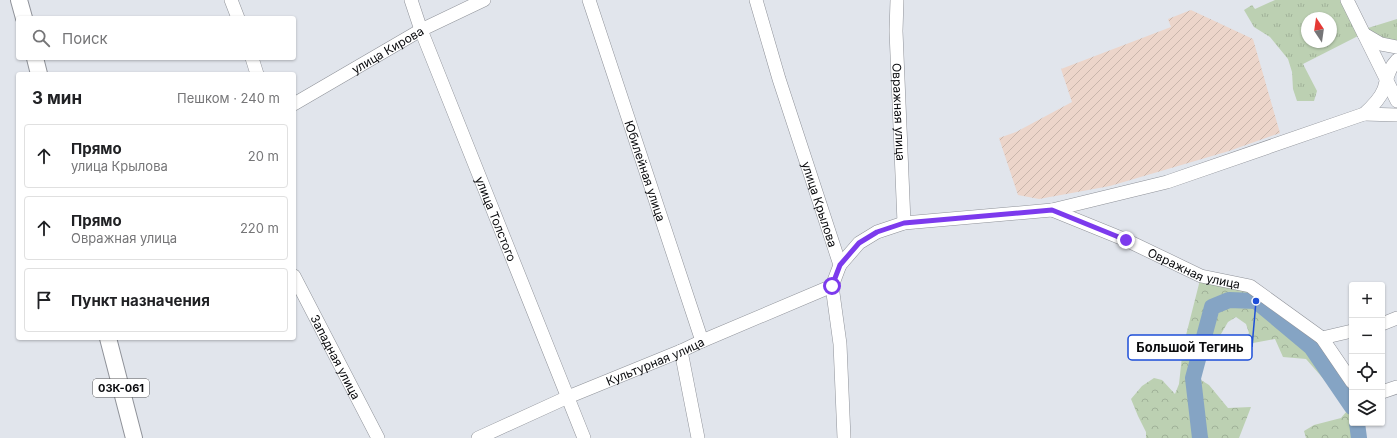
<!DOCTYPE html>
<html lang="ru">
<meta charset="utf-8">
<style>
body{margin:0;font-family:Inter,sans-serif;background:#f2f2f2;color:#202124}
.controls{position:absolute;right:12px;bottom:12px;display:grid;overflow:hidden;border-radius:4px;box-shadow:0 1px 3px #0004}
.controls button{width:36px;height:36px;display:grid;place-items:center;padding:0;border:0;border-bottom:1px solid #e0e0e0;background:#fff;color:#202124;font:20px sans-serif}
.compass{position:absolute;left:1301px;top:12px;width:36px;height:36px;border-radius:50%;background:#fff;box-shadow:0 1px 3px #0004;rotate:347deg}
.stop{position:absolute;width:12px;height:12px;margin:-9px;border:3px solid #7c3aed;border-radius:50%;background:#fff}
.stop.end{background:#7c3aed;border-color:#fff;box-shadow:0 1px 4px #0008}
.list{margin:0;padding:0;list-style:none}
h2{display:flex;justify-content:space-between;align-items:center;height:52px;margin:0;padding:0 16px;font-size:17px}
h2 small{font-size:13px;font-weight:400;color:#757577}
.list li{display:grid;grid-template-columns:26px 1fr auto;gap:12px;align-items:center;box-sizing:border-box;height:64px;margin:0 8px 8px;padding:0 8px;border:1px solid #e0e0e0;border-radius:4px}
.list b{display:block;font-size:15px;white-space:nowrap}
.list p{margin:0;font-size:13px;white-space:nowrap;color:#757577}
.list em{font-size:13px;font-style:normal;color:#757577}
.icon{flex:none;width:22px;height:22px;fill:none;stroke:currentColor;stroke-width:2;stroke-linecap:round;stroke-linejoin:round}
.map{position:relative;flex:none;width:1397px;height:438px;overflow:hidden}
.search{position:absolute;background:#fff;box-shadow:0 1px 3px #0004;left:16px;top:16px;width:280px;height:44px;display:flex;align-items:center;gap:10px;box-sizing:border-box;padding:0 14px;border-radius:4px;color:#757577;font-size:15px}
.panel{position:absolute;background:#fff;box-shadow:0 1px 3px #0004;left:16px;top:72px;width:280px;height:268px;border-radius:4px}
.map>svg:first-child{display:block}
</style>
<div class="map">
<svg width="1397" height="438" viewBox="0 0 1397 438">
<defs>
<pattern id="industrial-furrows" width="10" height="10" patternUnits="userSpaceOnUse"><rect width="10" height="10" fill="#ecd5ca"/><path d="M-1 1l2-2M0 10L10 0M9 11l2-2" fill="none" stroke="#c9b6ac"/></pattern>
<pattern id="grass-tufts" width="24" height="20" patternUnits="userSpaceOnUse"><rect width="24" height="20" fill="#bcd0b2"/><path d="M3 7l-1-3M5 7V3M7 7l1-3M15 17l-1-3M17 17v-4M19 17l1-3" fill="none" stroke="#a0b198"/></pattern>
<pattern id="forest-crowns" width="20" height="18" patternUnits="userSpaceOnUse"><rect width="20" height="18" fill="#bcd0b2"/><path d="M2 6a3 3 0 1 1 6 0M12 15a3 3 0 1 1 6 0" fill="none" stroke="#a0b198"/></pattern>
</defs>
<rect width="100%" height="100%" fill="#e1e5ec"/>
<path fill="url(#industrial-furrows)" d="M 1191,10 L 1253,39 L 1280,133 L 1229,151 L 1110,186 L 1039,199 L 1018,195 L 999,138 L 1016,132 L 1072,102 L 1061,69 L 1171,27 L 1168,19 Z"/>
<path fill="url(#grass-tufts)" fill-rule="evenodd" d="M 1275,0 L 1341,0 L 1358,36 L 1303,64 L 1317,91 L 1314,101 L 1297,101 L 1293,89 L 1292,72 L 1288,59 L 1270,37 L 1254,27 L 1244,10 L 1252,5 L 1255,9 ZM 1307,18 L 1331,18 L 1331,42 L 1307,42 Z
M 1397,19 L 1397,41 C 1383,41 1378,38 1368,28 Z"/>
<path fill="url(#forest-crowns)" d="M 1201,276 L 1247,285 L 1322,338 L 1352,382 L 1352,423 L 1361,423 L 1361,429 L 1365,438 L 1306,438 L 1304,431 L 1314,425 L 1341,418 L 1347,411 L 1342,400 L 1306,359 L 1283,357 L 1275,339 L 1253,343 L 1242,343 L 1249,333 L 1246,324 L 1236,317 L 1228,322 L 1221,334 L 1207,346 L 1200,365 L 1201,380 L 1209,385 L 1228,408 L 1251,407 L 1239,438 L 1146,438 L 1146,432 L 1138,416 L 1131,399 L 1142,386 L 1154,378 L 1162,380 L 1175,394 L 1179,384 L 1183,347 Z"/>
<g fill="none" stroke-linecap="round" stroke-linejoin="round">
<path stroke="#85a4c4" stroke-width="16" d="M 1357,423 L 1359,438
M 1200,438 L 1193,378 L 1212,307 L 1229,300 L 1256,301 L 1311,347 L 1352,407"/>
<defs>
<g id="minor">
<path d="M 231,0 L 238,18"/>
<path id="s1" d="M 411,0 L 421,30 L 584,438"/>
<path id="s2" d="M 589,0 L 702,341"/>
<path id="s3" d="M 756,0 L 779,79 L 840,265 L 832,286 L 840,344 L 844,438"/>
<path id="s4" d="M 897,0 L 896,31 L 904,223"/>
<path d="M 1347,0 L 1397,101"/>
<path d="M 1364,34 L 1381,44 L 1397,47"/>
<path d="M 252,58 L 257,74"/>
<path id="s5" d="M 294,104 L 421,30 L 484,0"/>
<path d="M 1364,114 L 1397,115"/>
<path id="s6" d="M 1052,210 L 1126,240 L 1201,276 L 1250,286 L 1322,338 L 1352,382"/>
<path d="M 840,265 L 859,243 L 877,232 L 904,223 L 1052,210 L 1167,182 L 1364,114 C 1373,106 1380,99 1384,89 C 1387,78 1389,68 1397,60"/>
<path id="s7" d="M 294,276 L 378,438"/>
<path d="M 1382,324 L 1397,318"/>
<path d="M 1322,338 L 1352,331"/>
<path d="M 681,351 L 698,438"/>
<path d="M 1382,392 L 1397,387"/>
<path id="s8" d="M 478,438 L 568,397 L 681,351 L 702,341 L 832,286"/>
</g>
<path id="major" d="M 19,0 L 24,18
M 35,58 L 39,74
M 108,338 L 134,438"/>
</defs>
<use href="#minor" stroke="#8f9299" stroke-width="14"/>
<use href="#major" stroke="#8f9299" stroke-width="18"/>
<use href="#minor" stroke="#fff" stroke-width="13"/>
<use href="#major" stroke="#fff" stroke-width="16"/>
</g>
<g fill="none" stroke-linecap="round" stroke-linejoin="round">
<path stroke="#7c3aed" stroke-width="5" d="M 832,286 L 840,265 L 859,243 L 877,232 L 904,223 L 1052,210 L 1126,240"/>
</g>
<g text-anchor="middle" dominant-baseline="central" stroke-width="4" stroke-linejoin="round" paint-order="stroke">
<rect fill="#fff" stroke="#545456" stroke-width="1" x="93" y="379" width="56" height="18" rx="3"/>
<g font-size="11" font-weight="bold" fill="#0a0b0e">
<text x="121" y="388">03К-061</text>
</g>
<g font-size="12" fill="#0a0b0e" stroke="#fff">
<text stroke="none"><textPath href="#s5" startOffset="108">улица Кирова</textPath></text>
<text stroke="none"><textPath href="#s4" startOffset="112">Овражная улица</textPath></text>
<text stroke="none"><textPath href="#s2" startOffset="180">Юбилейная улица</textPath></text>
<text stroke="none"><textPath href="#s3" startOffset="214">улица Крылова</textPath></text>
<text stroke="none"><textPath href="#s1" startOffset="235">улица Толстого</textPath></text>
<text stroke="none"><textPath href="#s6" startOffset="154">Овражная улица</textPath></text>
<text stroke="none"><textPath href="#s7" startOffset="91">Западная улица</textPath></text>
<text stroke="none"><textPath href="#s8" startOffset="193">Культурная улица</textPath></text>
</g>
</g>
<path fill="none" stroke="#1d4ed8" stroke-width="1.5" d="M1256 301L1252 347"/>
<circle fill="#1d4ed8" stroke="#fff" stroke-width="1.5" cx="1256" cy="301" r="4"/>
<rect fill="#fff" stroke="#1d4ed8" stroke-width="1.5" x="1128" y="335" width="124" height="25" rx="4"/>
<g font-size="13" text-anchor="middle" font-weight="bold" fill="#0a0b0e">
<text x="1190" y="352">Большой Тегинь</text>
</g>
</svg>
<div class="controls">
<button>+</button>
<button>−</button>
<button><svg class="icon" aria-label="locate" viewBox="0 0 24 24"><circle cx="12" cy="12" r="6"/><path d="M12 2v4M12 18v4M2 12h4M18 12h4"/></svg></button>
<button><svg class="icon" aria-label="layers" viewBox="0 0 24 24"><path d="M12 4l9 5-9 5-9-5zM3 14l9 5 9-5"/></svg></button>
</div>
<svg class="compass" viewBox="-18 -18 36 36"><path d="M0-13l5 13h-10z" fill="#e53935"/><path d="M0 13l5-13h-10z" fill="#757577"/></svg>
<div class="stop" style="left:832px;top:286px"></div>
<div class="stop end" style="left:1126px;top:240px"></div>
<div class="search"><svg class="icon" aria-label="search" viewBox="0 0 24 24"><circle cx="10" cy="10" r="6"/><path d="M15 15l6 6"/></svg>Поиск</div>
<section class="panel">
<h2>3 мин<small>Пешком · 240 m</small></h2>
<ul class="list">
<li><svg class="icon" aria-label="ahead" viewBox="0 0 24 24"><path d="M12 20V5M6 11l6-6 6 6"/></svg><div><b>Прямо</b><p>улица Крылова</p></div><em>20 m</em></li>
<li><svg class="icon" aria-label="ahead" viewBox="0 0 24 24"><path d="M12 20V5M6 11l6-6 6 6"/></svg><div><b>Прямо</b><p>Овражная улица</p></div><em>220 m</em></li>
<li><svg class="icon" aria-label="arrive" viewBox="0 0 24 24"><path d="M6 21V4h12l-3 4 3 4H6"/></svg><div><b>Пункт назначения</b></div></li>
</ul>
</section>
</div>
